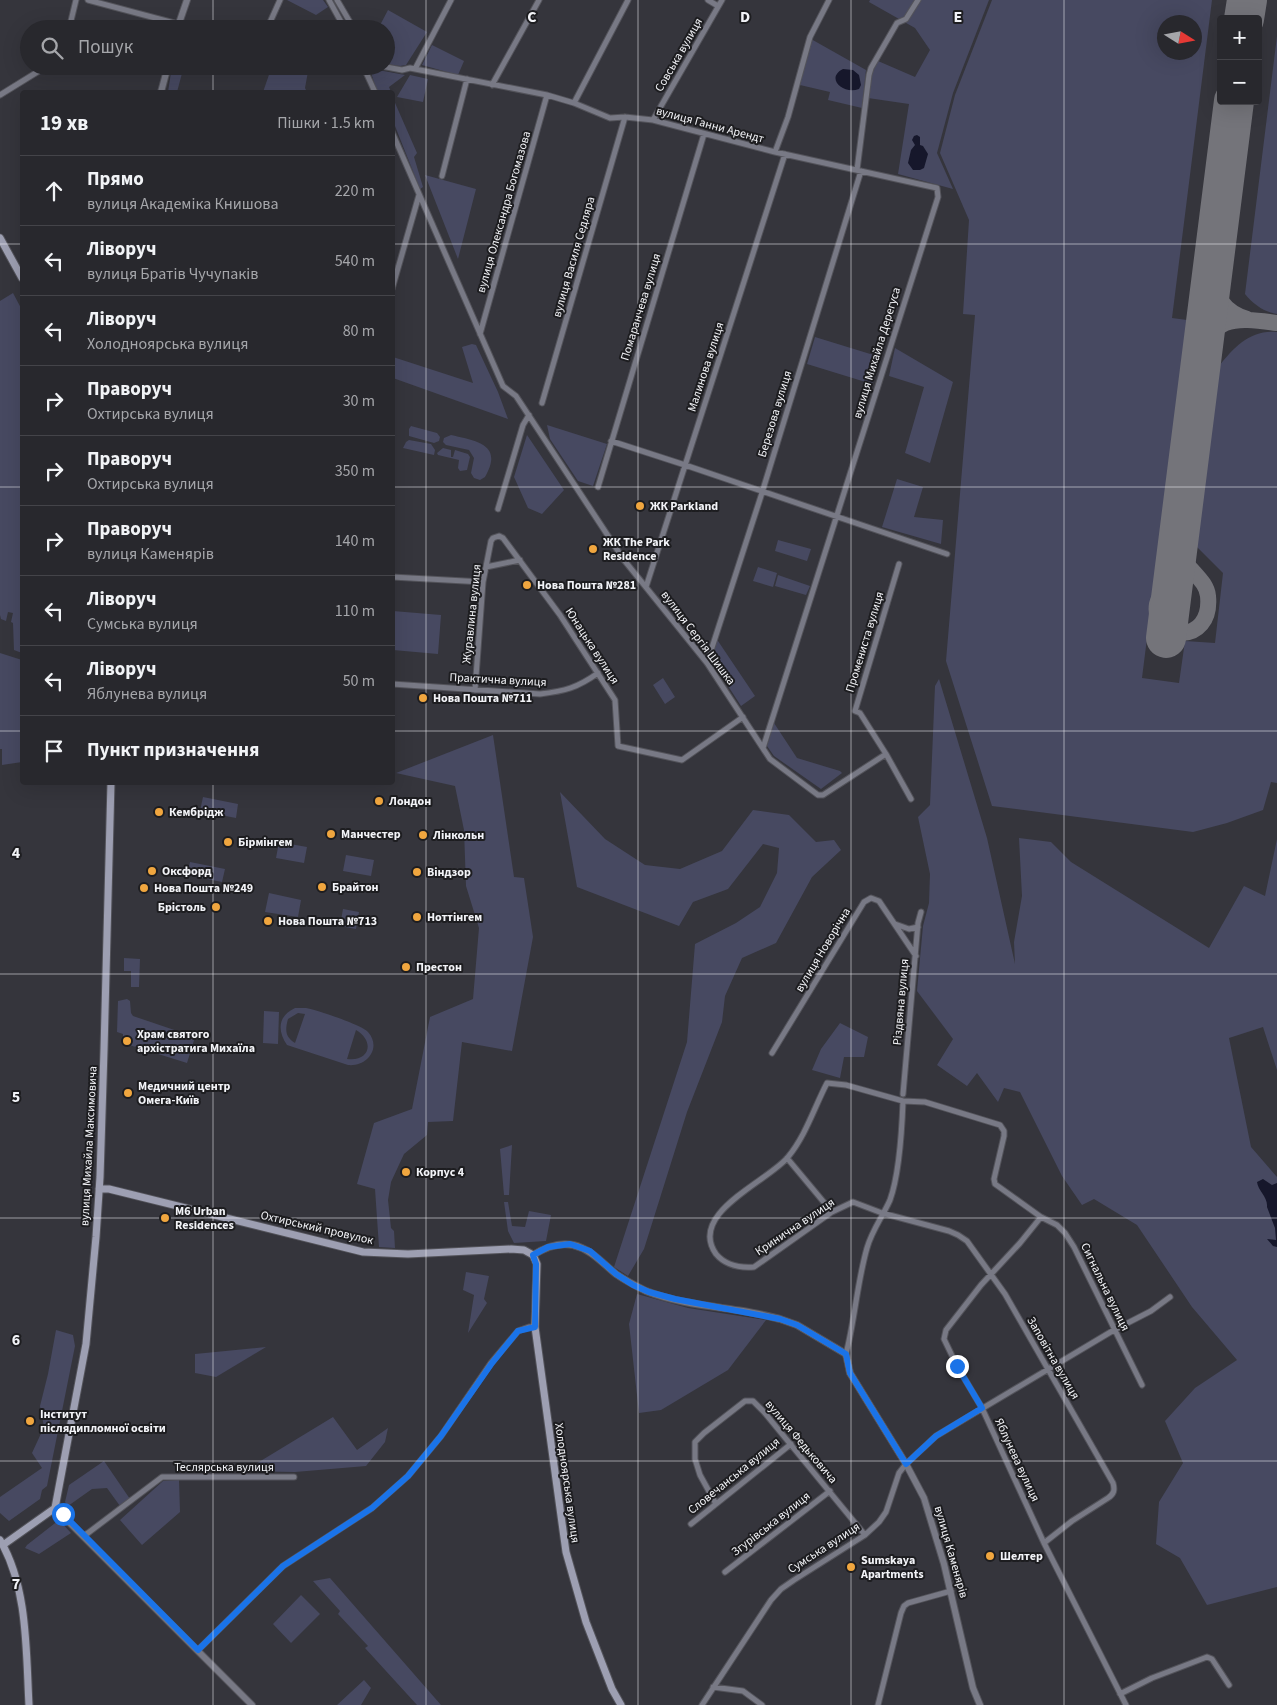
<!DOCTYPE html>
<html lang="uk">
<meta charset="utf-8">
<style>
body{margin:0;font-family:"Source Sans 3",sans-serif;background:#303035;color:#f1f3f6}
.controls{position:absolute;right:15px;top:15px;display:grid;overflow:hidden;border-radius:5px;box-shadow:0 5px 20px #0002}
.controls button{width:45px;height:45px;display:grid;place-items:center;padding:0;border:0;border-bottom:1px solid #444449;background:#28282d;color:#f1f3f6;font:25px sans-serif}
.compass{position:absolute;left:1157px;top:15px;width:45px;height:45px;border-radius:50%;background:#28282d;box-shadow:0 5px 20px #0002;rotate:101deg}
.stop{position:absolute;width:15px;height:15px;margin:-11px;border:4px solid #1a73e8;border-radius:50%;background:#fff}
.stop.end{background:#1a73e8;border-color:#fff;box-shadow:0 1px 5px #0008}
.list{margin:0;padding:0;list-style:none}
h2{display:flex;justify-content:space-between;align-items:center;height:65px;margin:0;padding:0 20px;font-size:21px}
h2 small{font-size:16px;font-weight:400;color:#a5a6aa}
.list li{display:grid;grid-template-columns:32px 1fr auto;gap:15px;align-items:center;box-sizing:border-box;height:70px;padding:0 20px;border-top:1px solid #444449}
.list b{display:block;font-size:19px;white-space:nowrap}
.list p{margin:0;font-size:16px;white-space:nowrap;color:#a5a6aa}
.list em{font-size:16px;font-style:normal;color:#a5a6aa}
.icon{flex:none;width:28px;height:28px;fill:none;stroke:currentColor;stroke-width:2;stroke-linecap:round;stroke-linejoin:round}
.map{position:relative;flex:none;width:1277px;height:1705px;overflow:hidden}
.search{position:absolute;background:#28282d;box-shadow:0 5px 20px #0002;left:20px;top:20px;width:375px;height:55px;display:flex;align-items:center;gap:12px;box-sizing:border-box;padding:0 18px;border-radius:28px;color:#a5a6aa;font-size:19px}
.panel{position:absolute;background:#28282d;box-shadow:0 5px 20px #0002;left:20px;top:90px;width:375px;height:695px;border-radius:5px}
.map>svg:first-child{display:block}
</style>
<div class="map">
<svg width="1277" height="1705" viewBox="0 0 1277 1705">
<rect width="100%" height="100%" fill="#35353c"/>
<path fill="#474961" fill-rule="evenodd" d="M 287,0 L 323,0 L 328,7 L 316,15 Z
M 870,0 L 989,0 L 953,93 L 937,153 L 953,189 L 898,174 L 909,104 L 868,98 L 870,76 L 878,61 L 915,77 L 930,50 L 915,28 L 869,2 Z
M 992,0 L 1212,0 L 1172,318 L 1187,320 L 1142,678 L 1179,683 L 1185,641 L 1215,643 L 1223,573 L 1197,547 L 1219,366 C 1234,347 1251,329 1277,332 L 1277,783 L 1271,782 L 1263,810 L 1227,823 L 1193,832 L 992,806 L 946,661 L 975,315 L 963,314 L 969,220 L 940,153 L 955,95 ZM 1194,22 L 1194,52 L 1164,52 L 1164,22 Z
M 388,10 L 427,32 L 406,65 L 400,66 L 386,64 L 386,29 L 378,29 Z
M 1277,36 L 1277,314 C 1264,312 1253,304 1245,294 Z
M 811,39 L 866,70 L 862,108 L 828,100 L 830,92 L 800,85 Z
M 432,45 L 464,61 L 458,75 L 422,65 Z
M 172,66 L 184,66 L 177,92 L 168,92 Z
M 272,66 L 309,66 L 305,88 L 307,92 L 263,92 Z
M 369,66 L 373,69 L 405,75 L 389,87 L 391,92 L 377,92 Z
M 410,75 L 428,79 L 423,102 L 397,97 Z
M 392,96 L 417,153 L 414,157 L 423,187 L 420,189 L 395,126 L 393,123 Z
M 425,175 L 476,189 L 458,259 Z
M 13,293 L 22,310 L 22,653 L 14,650 L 13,623 L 11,622 L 13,613 L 8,612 L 6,621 L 1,619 L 0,615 L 0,301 Z
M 815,337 L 880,357 L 872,384 L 807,364 Z
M 472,344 L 476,345 L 498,392 L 508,419 L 393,378 L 393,357 L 473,383 L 462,347 Z
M 895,348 L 953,382 L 930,463 L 905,453 L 924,387 L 889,376 Z
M 547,425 L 607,444 L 593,486 L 578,481 L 550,439 Z
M 411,426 L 437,433 L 440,437 L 439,441 L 434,443 L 409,436 L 409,429 Z
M 451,435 C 476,441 504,444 485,477 L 480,480 L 474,478 L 471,473 L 474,458 L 469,450 L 446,445 L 443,442 L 444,438 Z
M 527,435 L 564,490 L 542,514 L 528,508 L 514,477 Z
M 409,440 L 431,444 L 435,450 L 434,455 L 403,448 L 406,442 Z
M 443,448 L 451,450 L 451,457 L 453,457 L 455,450 L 468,454 L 470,457 L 467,470 L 460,471 L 458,468 L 459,460 L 438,455 L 437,453 Z
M 897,479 L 923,487 L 914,517 L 943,520 L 941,544 L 882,527 Z
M 778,540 L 811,549 L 807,561 L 775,551 Z
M 758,567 L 777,573 L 773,587 L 753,581 Z
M 778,575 L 810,586 L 806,595 L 775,586 Z
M 393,611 L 441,615 L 438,654 L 393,650 Z
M 716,638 L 755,696 L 741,706 L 710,658 Z
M 0,653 L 22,660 L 22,762 L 2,765 L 2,749 L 0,749 Z
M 663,678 L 675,697 L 665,704 L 653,685 Z
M 939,679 L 987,838 L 1015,964 L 1014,942 L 1022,896 L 1019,838 L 1051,842 L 1071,862 L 1209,948 L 1244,886 L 1265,896 L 1277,839 L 1277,1070 L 1263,1027 L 1229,1038 L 1251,1147 L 1277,1177 L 1277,1587 L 1207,1605 L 1180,1558 L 1156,1544 L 1159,1502 L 1183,1463 L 1165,1421 L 1195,1388 L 1237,1360 L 1192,1307 L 1137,1225 L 1094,1199 L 1082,1205 L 1062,1176 L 1020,1092 L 1004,1088 L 998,1102 L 977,1073 L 967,1086 L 937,1065 L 953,1039 L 917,991 L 923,926 L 929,903 L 930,874 L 918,817 L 930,805 L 935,686 Z
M 774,723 L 797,758 L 840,771 L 842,773 L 821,789 L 774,756 L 767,746 Z
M 493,735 L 514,877 L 524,878 L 533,937 L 512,1051 L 462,1042 L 453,1121 L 428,1122 L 427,1135 L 404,1154 L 391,1182 L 388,1200 L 391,1228 L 394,1231 L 395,1248 L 379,1247 L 375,1189 L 357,1184 L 374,1123 L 412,1109 L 430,1017 L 473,999 L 479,928 L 466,886 L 464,830 L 455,786 L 396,773 Z
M 560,792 L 605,839 L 645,865 L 680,869 L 722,851 L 753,810 L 789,815 L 816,842 L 834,840 L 841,850 L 812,877 L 776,943 L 742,958 L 725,996 L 722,1022 L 687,1112 L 644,1249 L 628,1276 L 614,1267 L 687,1042 L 695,944 L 736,923 L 760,907 L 777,873 L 779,848 L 763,844 L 728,889 L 693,902 L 679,926 L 577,887 Z
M 203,797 L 238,804 L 236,818 L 200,811 Z
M 279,842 L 307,847 L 304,863 L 276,858 Z
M 346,855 L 374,860 L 371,876 L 343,871 Z
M 190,862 L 225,869 L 222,882 L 187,875 Z
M 269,893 L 301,900 L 298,917 L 265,912 Z
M 343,909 L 359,912 L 356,929 L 340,926 Z
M 124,958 L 140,959 L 139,987 L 131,987 L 131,971 L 124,971 Z
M 127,999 L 130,1001 L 131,1013 L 133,1016 L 195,1037 L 187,1063 L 123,1043 L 123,1034 L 117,1032 L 118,1001 Z
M 295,1008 C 298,1008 303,1008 306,1008 C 317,1010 362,1025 368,1032 C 382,1048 367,1067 348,1065 L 287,1045 C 277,1030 278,1016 295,1008 ZM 298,1013 L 305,1014 L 295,1043 C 285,1037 285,1030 288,1019 ZM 356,1030 C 375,1041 370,1062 347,1059 Z
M 264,1011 L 279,1012 L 278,1044 L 263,1043 Z
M 840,1023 L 868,1037 L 864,1057 L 844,1057 L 840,1078 L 812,1070 L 821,1049 Z
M 512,1145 L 509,1195 L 504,1195 L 500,1149 Z
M 504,1202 L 508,1202 L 512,1226 L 525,1227 L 529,1211 L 551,1215 L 546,1241 L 514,1243 L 508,1231 Z
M 466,1272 L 489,1276 L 484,1299 L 487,1303 L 468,1333 L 474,1295 L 463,1290 Z
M 637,1294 L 688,1308 L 766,1320 L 728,1370 L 661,1410 L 639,1413 L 629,1324 Z
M 56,1330 L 73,1335 L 75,1346 L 47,1486 L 42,1490 L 40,1499 L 9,1521 L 0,1513 L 0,1497 L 42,1468 L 32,1453 L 44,1427 L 40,1406 L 48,1374 Z
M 266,1347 L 216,1377 L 195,1373 L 195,1354 Z
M 333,1417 L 357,1450 L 388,1428 L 385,1442 L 366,1466 L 295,1472 L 244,1471 Z
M 104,1461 L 130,1499 L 120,1506 L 107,1488 L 92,1489 L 68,1506 L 65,1502 L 69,1485 Z
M 179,1480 L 180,1512 L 142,1545 L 120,1520 L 163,1481 Z
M 59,1520 L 71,1533 L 39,1554 L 25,1548 L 27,1545 Z
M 330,1578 L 441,1705 L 417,1705 L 365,1648 L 368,1646 L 338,1614 L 340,1611 L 313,1581 Z
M 301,1595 L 320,1614 L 291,1643 L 273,1624 Z
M 364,1680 L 371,1688 L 361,1705 L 337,1705 Z"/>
<path fill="#16172b" d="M 843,69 L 853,70 L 859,75 L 861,85 L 859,89 C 843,95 825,78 843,69 Z
M 917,135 L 920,137 L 920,145 L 923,146 L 928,154 L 924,168 L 920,170 L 913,170 L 908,163 L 911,150 L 915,145 L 912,140 L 914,136 Z
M 1263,1179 L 1272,1185 L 1277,1183 L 1277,1247 L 1273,1246 L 1267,1239 L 1276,1240 L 1275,1228 L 1267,1207 C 1268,1197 1258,1191 1257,1182 Z"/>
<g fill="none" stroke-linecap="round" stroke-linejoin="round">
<path stroke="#74747a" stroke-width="16" d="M 1212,272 C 1214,296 1224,312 1247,319
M 1200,366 C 1209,315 1233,317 1277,323
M 1175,571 C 1170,582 1159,594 1157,604 C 1151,641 1213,647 1208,596 C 1207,583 1194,574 1187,564 C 1181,555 1180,545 1179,535"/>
<path stroke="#74747a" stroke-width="40" d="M 1244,19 L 1247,0
M 1166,638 L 1234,101"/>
<defs>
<path id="minor" d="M 88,0 L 178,24
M 329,0 L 345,29
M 337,0 L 354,29
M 708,0 L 718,6
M 69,29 L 76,0
M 267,29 L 280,0
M 363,66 L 375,92
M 381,66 L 402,70 L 410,68 L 547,95 L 574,103 L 610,118 L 625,117 L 653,120 L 775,152 L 937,188 L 938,197 L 763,748
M 415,69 L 451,0
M 492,85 L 539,0
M 0,95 L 47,66
M 574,103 L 628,0
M 653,120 L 722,0
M 392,132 L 503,386 L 516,396 L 624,560 L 707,663 L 770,759 L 818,795 L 823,795 L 886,754
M 775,152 L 788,117 L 810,37 L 829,0
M 857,170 L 869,75 L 871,68 L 897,23 L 906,19 L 918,0
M 442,176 L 467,79
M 392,289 L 419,195
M 480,334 L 547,95
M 542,403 L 625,117
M 611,441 L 685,465 L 947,554
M 598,487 L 704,134
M 498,509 L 523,425 L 529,415
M 899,564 L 855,711 L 860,713 L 886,754 L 911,799
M 486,567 L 520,560
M 392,577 L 483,582
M 646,587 L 785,154
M 707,663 L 761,496 L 861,171
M 392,684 L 540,694 C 565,691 577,688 598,673
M 475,690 L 483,582 L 491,541 L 493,538 L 499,536 L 503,538 L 560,615 L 615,700 L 618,746 L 682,760 L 743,717
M 895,924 L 909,929 L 918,927
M 772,1053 L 864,902 L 871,898 L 879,901 L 916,956
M 903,1094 L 918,923 L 921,912
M 787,1158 L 832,1212
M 1041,1217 L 1020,1243 L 981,1285 L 946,1330 L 944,1339 L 957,1366 L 982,1408 L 1044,1543 L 1126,1705
M 846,1354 C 855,1319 857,1283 867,1248 C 872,1230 883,1216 890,1200 C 899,1175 902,1128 903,1101
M 716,1504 L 700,1475 L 695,1459 L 695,1442 L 704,1433 L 745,1401 L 753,1401 L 764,1412 L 865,1535
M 691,1524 L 791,1444
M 83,1536 L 88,1533 L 162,1477 L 294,1477
M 1044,1543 L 1072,1521 L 1108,1498 C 1114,1494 1115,1490 1113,1483 L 1005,1294 L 967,1241 L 958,1235 L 949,1231 L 882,1213 L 853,1202 L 832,1212 L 754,1267 C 740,1268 726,1266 716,1254 C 687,1213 769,1181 788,1157 C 806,1135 814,1108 827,1083 L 846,1085 L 903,1101 L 925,1102 L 1000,1125 L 1004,1131 L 1004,1136 L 994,1179 L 995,1184 L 1041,1217 L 1057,1225 L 1065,1233 L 1074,1247 L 1142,1385
M 725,1572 L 830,1491
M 198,1650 L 283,1566 L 372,1508 L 408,1476 L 441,1436 L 491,1363 L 518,1331 L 529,1327 L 535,1327
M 713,1687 L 743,1691 L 762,1705
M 1120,1694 L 1152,1678 L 1207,1657 L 1212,1659 L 1229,1685
M 702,1705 L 771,1600 L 781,1589 L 794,1580 L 865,1535 L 879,1522 L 886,1512 L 899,1473 L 906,1464 L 936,1436 L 1114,1330 L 1151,1311 L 1170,1297
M 878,1705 L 901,1613 L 904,1606 L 908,1603 L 951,1591"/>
<path id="tertiary" d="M 177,29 L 187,0
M 161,92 L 168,66
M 533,1255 C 544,1248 559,1242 573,1245 C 591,1249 602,1263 616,1274 C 626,1281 636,1286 646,1291 C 676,1303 711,1306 743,1311 C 756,1313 768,1316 780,1319 L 797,1325 L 846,1354 L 850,1373 L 906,1464 L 924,1498 L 944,1564 L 973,1688 L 980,1705
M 55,1508 L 252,1705"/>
<path id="secondary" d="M 0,238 L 22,278
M 99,1189 L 109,1189 L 363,1252 L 408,1254 L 511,1249 L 524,1250 L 533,1255 L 537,1264 L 535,1327 L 566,1552 L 586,1622 L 612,1689 L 621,1705
M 0,1540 C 28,1587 26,1652 29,1705
M 3,1545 L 55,1508 L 86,1344 L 96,1237 L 100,1177 L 104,1050 L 111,782"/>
</defs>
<use href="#minor" stroke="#53535a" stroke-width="7"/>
<use href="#tertiary" stroke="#53535a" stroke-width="8"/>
<use href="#secondary" stroke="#53535a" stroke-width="9"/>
<use href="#minor" stroke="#787985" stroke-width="5"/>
<use href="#tertiary" stroke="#787985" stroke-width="6"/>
<use href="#secondary" stroke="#9d9fb2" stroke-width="7"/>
</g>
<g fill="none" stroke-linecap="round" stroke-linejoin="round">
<path stroke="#1a73e8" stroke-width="6" d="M 63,1514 L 198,1650 L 283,1566 L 372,1508 L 408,1476 L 441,1436 L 492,1363 L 518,1331 L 535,1327 L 536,1264 L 533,1255 L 548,1247 L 570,1244 L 590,1251 L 616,1274 L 633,1285 L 649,1292 L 675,1299 L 780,1319 L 797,1325 L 846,1354 L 850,1373 L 906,1464 L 936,1436 L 982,1408 L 957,1366"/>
</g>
<path fill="none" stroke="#f2f3f7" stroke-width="1" stroke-opacity="0.55" d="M 213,0 L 213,29M 426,0 L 426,1705M 638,0 L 638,1705M 851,0 L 851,1705M 1064,0 L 1064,1705M 213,66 L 213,92M 0,244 L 22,244M 392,244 L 1277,244M 0,487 L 22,487M 392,487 L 1277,487M 0,731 L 22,731M 392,731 L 1277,731M 213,782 L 213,1705M 0,974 L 1277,974M 0,1218 L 1277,1218M 0,1461 L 1277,1461"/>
<g fill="#f0a63f" stroke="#1d1d20" stroke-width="2">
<circle cx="640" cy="506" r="5"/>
<circle cx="593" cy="549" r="5"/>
<circle cx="527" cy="585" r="5"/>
<circle cx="423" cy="698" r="5"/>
<circle cx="379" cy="801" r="5"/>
<circle cx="159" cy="812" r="5"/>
<circle cx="331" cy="834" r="5"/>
<circle cx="423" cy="835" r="5"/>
<circle cx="228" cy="842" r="5"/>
<circle cx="152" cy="871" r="5"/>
<circle cx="417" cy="872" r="5"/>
<circle cx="322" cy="887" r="5"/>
<circle cx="144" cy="888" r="5"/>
<circle cx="216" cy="907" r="5"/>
<circle cx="417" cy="917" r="5"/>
<circle cx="268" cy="921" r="5"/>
<circle cx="406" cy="967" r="5"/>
<circle cx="127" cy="1041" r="5"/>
<circle cx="128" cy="1093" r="5"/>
<circle cx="406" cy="1172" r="5"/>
<circle cx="165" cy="1218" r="5"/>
<circle cx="30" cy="1421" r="5"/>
<circle cx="990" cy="1556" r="5"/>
<circle cx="851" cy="1567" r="5"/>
</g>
<g text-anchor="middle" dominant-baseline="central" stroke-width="4" stroke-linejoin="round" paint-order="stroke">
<g font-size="12" fill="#f2f3f7" stroke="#1d1d20">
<text transform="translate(679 55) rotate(-60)">Совська вулиця</text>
<text transform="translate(710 125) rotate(15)">вулиця Ганни Арендт</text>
<text transform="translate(504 212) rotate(-74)">вулиця Олександра Богомазова</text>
<text transform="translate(574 257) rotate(-74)">вулиця Василя Седляра</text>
<text transform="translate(641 307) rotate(-73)">Помаранчева вулиця</text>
<text transform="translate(877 353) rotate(-73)">вулиця Михайла Дерегуса</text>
<text transform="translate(706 367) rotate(-72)">Малинова вулиця</text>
<text transform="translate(775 414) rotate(-73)">Березова вулиця</text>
<text transform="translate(472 614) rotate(-84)">Журавлина вулиця</text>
<text transform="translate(698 638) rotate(53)">вулиця Сергія Шишка</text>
<text transform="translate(865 642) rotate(-73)">Промениста вулиця</text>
<text transform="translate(592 646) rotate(57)">Юнацька вулиця</text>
<text transform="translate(498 680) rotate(3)">Практична вулиця</text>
<text transform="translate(823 950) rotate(-59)">вулиця Новорічна</text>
<text transform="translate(901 1002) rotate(-85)">Різдвяна вулиця</text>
<text transform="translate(89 1146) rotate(-87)">вулиця Михайла Максимовича</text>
<text transform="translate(795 1227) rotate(-34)">Кринична вулиця</text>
<text transform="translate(317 1228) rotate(13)">Охтирський провулок</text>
<text transform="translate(1105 1287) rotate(64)">Сигнальна вулиця</text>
<text transform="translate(1053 1358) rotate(60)">Заповітна вулиця</text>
<text transform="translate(801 1442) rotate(50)">вулиця Федьковича</text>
<text transform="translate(1017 1460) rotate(65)">Яблунева вулиця</text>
<text x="224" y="1467">Теслярська вулиця</text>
<text transform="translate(734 1476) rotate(-39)">Словечанська вулиця</text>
<text transform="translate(567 1483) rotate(82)">Холодноярська вулиця</text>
<text transform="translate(771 1524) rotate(-38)">Згурівська вулиця</text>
<text transform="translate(824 1548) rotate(-33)">Сумська вулиця</text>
<text transform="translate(951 1552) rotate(74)">вулиця Каменярів</text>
</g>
<g font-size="12" font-weight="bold" fill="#f2f3f7" stroke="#1d1d20" text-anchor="start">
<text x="650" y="506">ЖК Parkland</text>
<text x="603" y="542">ЖК The Park<tspan x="603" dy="14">Residence</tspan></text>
<text x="537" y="585">Нова Пошта №281</text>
<text x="433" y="698">Нова Пошта №711</text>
<text x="389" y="801">Лондон</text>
<text x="169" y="812">Кембрідж</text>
<text x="341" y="834">Манчестер</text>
<text x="433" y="835">Лінкольн</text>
<text x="238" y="842">Бірмінгем</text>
<text x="162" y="871">Оксфорд</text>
<text x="427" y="872">Віндзор</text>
<text x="332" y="887">Брайтон</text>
<text x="154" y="888">Нова Пошта №249</text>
<text x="206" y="907" text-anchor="end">Брістоль</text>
<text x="427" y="917">Ноттінгем</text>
<text x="278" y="921">Нова Пошта №713</text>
<text x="416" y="967">Престон</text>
<text x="137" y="1034">Храм святого<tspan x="137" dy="14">архістратига Михаїла</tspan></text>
<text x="138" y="1086">Медичний центр<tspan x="138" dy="14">Омега-Київ</tspan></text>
<text x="416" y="1172">Корпус 4</text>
<text x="175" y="1211">M6 Urban<tspan x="175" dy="14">Residences</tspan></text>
<text x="40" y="1414">Інститут<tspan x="40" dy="14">післядипломної освіти</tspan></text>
<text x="1000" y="1556">Шелтер</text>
<text x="861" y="1560">Sumskaya<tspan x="861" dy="14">Apartments</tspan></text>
</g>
</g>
<g font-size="16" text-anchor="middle" font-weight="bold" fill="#f2f3f7" stroke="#1d1d20" stroke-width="4" stroke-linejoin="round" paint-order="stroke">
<text x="532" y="22">C</text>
<text x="745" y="22">D</text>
<text x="958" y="22">E</text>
<text x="16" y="858">4</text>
<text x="16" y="1102">5</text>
<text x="16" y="1345">6</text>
<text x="16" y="1589">7</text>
</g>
</svg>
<div class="controls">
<button>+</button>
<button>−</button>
</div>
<svg class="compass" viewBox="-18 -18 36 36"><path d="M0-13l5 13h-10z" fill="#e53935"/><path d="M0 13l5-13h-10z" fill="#a5a6aa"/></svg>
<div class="stop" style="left:63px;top:1514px"></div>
<div class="stop end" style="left:957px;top:1366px"></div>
<div class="search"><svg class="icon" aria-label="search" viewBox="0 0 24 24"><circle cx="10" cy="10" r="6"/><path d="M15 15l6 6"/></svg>Пошук</div>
<section class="panel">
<h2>19 хв<small>Пішки · 1.5 km</small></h2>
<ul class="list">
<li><svg class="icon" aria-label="ahead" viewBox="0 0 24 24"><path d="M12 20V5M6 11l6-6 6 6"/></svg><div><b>Прямо</b><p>вулиця Академіка Книшова</p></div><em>220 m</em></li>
<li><svg class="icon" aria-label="left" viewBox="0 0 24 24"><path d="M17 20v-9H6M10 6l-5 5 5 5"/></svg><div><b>Ліворуч</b><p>вулиця Братів Чучупаків</p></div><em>540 m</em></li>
<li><svg class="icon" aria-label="left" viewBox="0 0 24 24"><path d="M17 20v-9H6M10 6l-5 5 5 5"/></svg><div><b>Ліворуч</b><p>Холодноярська вулиця</p></div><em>80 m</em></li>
<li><svg class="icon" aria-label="right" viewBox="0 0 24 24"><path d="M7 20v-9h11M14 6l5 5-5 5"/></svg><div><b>Праворуч</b><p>Охтирська вулиця</p></div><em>30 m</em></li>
<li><svg class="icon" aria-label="right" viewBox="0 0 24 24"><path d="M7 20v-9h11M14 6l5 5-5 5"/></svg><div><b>Праворуч</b><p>Охтирська вулиця</p></div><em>350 m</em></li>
<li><svg class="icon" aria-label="right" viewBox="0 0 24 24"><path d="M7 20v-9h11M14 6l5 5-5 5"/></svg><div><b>Праворуч</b><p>вулиця Каменярів</p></div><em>140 m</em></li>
<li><svg class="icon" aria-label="left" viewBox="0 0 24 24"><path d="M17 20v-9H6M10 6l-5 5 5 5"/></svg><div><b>Ліворуч</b><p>Сумська вулиця</p></div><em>110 m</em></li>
<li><svg class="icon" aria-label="left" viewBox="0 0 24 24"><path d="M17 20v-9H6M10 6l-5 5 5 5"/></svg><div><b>Ліворуч</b><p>Яблунева вулиця</p></div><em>50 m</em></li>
<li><svg class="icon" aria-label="arrive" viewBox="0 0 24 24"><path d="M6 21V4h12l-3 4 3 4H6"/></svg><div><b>Пункт призначення</b></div></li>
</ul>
</section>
</div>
